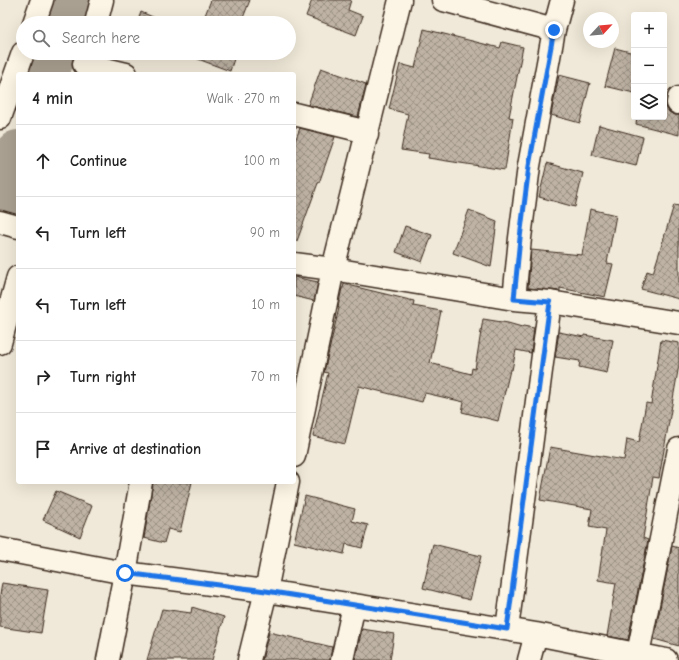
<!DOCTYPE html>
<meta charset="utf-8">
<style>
body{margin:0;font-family:"Comic Neue",sans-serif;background:#f2f2f2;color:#222}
.controls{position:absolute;right:12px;top:12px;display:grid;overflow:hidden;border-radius:4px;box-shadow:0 4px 16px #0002}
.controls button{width:36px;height:36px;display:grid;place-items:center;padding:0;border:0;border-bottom:1px solid #e0e0e0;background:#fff;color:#222;font:20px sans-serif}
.compass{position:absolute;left:583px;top:12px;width:36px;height:36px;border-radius:50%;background:#fff;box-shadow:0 4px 16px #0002;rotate:64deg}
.stop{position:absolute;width:12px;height:12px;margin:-9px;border:3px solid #1a73e8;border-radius:50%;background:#fff}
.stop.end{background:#1a73e8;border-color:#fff;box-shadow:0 1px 4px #0008}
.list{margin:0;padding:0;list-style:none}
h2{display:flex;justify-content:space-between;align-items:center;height:52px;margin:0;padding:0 16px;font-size:17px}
h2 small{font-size:13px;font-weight:400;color:#767676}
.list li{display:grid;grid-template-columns:26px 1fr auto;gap:12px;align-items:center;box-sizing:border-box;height:72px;padding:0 16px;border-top:1px solid #e0e0e0}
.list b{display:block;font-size:15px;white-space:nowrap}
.list em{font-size:13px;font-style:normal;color:#767676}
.icon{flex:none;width:22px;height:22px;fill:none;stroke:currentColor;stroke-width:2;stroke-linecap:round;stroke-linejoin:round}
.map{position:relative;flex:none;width:679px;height:660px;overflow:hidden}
.search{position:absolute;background:#fff;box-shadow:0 4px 16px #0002;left:16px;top:16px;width:280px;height:44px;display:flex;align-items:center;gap:10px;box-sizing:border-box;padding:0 14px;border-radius:22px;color:#767676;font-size:15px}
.panel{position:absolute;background:#fff;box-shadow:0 4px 16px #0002;left:16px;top:72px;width:280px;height:412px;border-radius:4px}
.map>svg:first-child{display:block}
</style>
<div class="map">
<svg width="679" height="660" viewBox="0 0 679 660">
<defs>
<pattern id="building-cross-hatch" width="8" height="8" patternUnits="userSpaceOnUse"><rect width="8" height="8" fill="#beb3a4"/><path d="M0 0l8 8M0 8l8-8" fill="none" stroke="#9c9285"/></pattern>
</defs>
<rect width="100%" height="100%" fill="#f0e9d9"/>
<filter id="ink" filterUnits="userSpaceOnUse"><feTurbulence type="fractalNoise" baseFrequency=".025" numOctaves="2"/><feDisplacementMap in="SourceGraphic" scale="8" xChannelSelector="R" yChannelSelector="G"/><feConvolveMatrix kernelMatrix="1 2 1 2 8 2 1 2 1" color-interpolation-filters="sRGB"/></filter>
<g filter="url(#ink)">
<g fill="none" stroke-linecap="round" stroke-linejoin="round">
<path stroke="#aaa091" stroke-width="46" d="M 64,23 L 72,0
M 46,74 L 53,53
M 4,194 L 18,153"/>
</g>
<path fill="url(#building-cross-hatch)" stroke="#3b2a1e" d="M 211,0 L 250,0 L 241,23 L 202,23 Z
M 312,0 L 351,0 L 348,10 L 363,16 L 356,35 L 306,16 Z
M 141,12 L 167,23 L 137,23 Z
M 424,29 L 500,48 L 502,42 L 523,47 L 509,117 L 513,118 L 505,170 L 428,158 L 429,154 L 401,150 L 408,114 L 389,109 L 400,64 L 415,68 Z
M 615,48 L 634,53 L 634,93 L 605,86 Z
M 182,53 L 236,53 L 230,71 Z
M 321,68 L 366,84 L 358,117 L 308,105 Z
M 559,75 L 590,83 L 580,123 L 551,115 Z
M 664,102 L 666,102 L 666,107 L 669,112 L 675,115 L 679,115 L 679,135 L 636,124 L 637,117 L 664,117 Z
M 599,125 L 643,137 L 636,166 L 592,155 Z
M 300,128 L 335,137 L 319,183 L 318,183 L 297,241 L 294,240 L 294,144 Z
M 547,163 L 583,173 L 575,207 L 539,197 Z
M 674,205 L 679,206 L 679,299 L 641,289 L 647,271 L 653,273 Z
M 590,209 L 616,215 L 607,263 L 613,264 L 605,297 L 560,288 L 560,291 L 528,288 L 531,250 L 582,255 Z
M 469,210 L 497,221 L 491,267 L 453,253 Z
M 405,226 L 432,235 L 422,262 L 396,252 Z
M 294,277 L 318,282 L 314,301 L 294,296 Z
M 344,284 L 414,301 L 413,306 L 441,311 L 430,363 L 471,374 L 472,368 L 475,369 L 483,319 L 508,323 L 522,327 L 523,326 L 534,328 L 531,353 L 516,350 L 512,370 L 510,370 L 498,421 L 462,412 L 464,402 L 425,393 L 422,402 L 359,386 L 345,444 L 313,436 L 328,373 L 324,372 L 339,308 L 338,307 L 342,288 L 343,288 Z
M 559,332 L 584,337 L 584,335 L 613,340 L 607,373 L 579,367 L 580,361 L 555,357 Z
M 661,340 L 679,343 L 679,365 L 659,478 L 653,477 L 643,538 L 648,540 L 628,640 L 607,636 L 616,583 L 598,580 L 606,530 L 589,527 L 592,509 L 540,500 L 550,447 L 624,460 L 627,439 L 639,442 L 646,403 L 651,404 Z
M 153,482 L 192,482 L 180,532 L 168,529 L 164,543 L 144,538 Z
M 56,491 L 92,506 L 80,537 L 43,520 Z
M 305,496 L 355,509 L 352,521 L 368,525 L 362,548 L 346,544 L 344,554 L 294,542 Z
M 433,544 L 481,556 L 470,600 L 423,588 Z
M 672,546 L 679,548 L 679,646 L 654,639 Z
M 2,583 L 48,590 L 41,633 L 0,627 L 0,595 Z
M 192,607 L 224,617 L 212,660 L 147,660 L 162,609 L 191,613 Z
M 362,629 L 394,634 L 390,660 L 355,660 Z
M 269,632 L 332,647 L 330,660 L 262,660 Z"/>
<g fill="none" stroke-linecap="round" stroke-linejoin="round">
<defs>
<path id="minor" d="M 443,0 L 554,30 L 529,166 L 520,238 L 514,299
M 34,23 L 42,0
M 96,23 L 102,0
M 554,30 L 562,0
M 84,64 L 126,74
M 678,103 L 679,98
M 294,114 L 363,131 L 367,135
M 0,118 L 23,53
M 0,222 L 18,227
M 294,264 L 333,269 L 514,299 L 550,302 L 679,323
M 0,343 L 18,277
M 294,456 L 333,269 L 400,0
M 141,482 L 125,573 L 266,591 L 288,482
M 0,549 L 125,573 L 108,660
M 507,629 L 550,302
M 536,634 L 666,660
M 638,654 L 679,449
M 249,660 L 266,591 L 536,634 L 529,660
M 342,660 L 354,605"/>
</defs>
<use href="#minor" stroke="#3b2a1e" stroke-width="25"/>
<use href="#minor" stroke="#fcf5e5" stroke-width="22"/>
</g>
</g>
<g fill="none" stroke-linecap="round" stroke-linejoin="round" filter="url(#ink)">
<path stroke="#1a73e8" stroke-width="5" d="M 125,573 L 266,591 L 507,629 L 550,302 L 514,299 L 520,238 L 529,166 L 554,30"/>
</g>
</svg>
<div class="controls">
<button>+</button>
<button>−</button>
<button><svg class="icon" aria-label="layers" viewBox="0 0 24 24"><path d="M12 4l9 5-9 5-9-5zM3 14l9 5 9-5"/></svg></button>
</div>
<svg class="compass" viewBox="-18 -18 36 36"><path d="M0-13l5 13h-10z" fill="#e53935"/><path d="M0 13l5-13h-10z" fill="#767676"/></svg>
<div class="stop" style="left:125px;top:573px"></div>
<div class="stop end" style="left:554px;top:30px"></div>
<div class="search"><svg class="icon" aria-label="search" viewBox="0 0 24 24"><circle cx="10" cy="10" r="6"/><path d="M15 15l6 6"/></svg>Search here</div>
<section class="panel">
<h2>4 min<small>Walk · 270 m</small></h2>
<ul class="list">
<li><svg class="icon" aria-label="ahead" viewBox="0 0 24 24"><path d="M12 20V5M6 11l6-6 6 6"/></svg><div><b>Continue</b></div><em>100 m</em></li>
<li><svg class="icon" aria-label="left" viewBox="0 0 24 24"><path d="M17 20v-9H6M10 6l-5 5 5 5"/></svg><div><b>Turn left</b></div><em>90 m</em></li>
<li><svg class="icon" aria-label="left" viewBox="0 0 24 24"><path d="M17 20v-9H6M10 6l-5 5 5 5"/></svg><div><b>Turn left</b></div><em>10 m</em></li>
<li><svg class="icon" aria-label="right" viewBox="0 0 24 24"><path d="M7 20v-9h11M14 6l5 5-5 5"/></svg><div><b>Turn right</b></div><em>70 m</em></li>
<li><svg class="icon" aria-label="arrive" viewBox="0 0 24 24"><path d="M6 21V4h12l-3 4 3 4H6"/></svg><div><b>Arrive at destination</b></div></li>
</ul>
</section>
</div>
